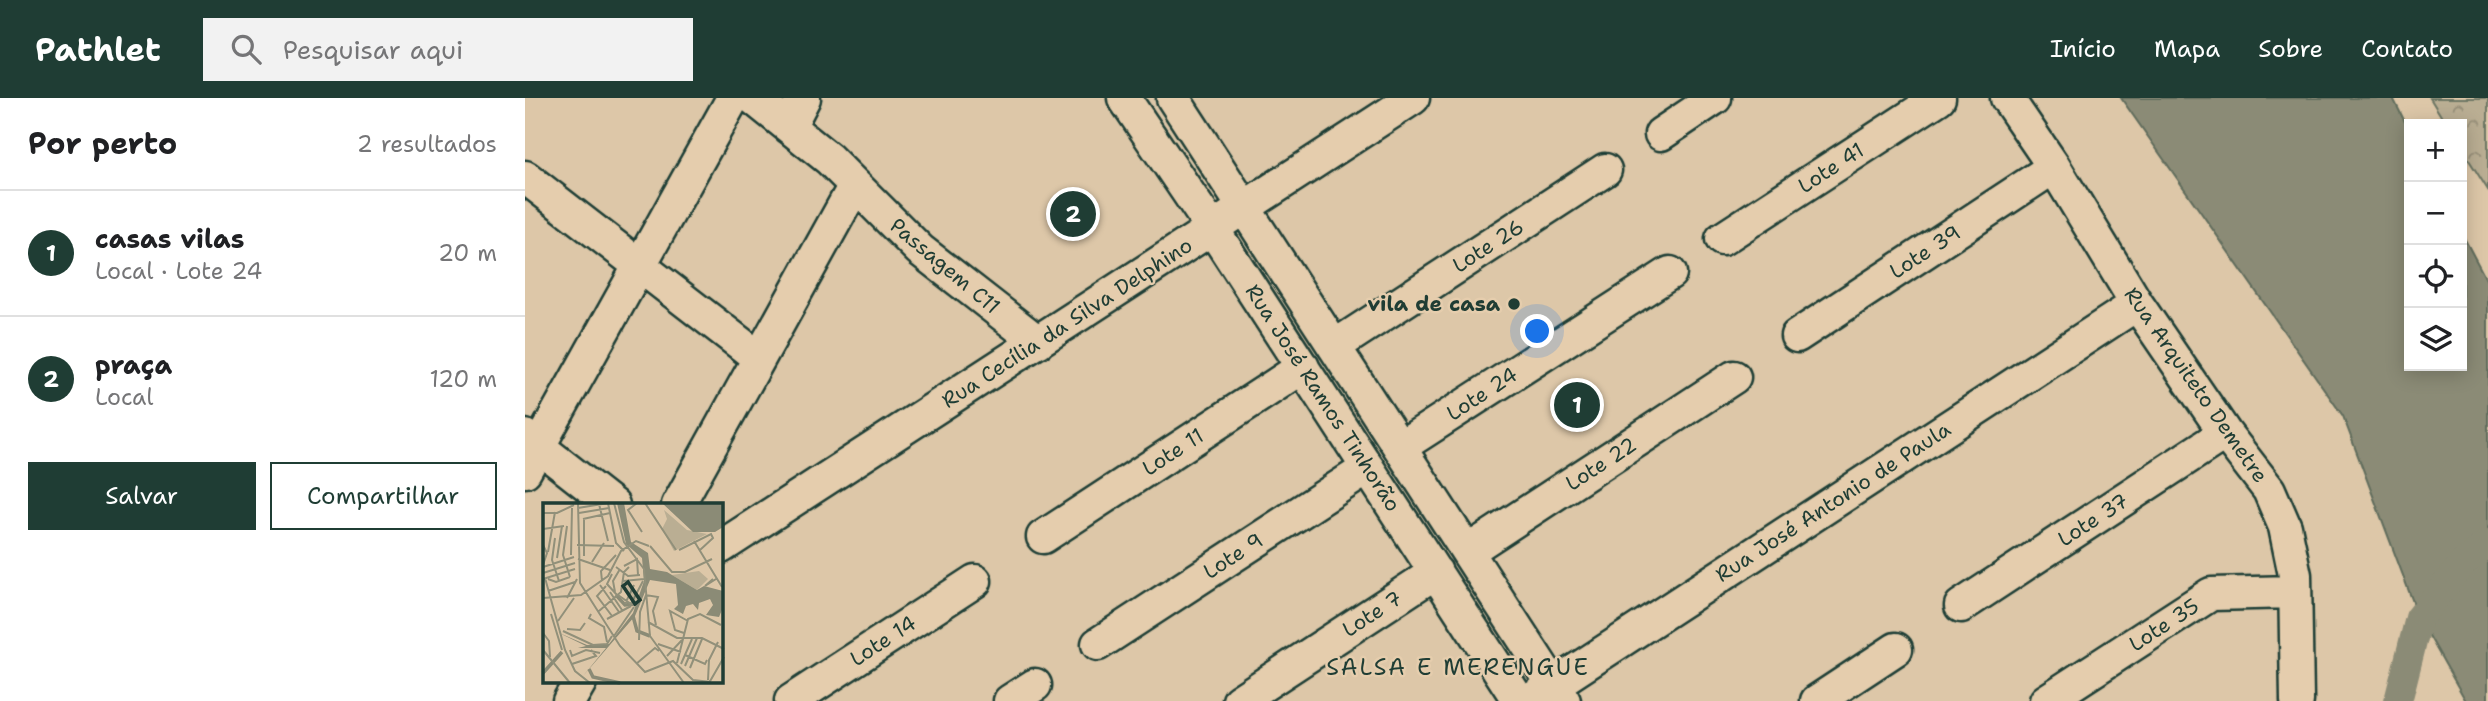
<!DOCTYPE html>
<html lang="pt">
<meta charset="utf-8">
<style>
body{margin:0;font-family:"Shantell Sans",sans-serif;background:#f2f2f2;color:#202124}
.controls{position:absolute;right:21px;top:21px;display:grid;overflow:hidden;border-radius:0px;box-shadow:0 4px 18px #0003}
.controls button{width:63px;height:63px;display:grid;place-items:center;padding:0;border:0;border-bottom:2px solid #e0e0e0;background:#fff;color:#202124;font:35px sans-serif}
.you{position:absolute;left:1013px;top:234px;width:24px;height:24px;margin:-18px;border:5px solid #fff;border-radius:50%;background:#1a73e8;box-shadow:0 0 0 10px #1a73e833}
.badge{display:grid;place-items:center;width:46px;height:46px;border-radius:50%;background:#1f3d34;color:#fff;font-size:23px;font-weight:700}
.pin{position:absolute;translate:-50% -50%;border:4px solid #fff;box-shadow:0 2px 7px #0006}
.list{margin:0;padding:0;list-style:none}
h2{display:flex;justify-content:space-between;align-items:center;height:91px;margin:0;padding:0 28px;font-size:30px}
h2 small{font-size:23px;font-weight:400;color:#757577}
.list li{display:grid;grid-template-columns:46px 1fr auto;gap:21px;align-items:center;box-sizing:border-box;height:126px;padding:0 28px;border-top:2px solid #e0e0e0}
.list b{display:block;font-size:26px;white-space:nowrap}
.list p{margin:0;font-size:23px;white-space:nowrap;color:#757577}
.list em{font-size:23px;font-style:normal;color:#757577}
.actions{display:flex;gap:14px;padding:21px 28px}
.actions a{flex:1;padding:16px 0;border:2px solid #1f3d34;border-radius:0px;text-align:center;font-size:24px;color:#1f3d34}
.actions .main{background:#1f3d34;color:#fff}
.icon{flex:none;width:38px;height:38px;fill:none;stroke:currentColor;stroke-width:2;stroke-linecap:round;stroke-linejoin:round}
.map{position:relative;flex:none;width:1963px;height:603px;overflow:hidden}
header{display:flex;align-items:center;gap:42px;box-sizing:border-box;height:98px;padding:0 35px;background:#1f3d34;color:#fff}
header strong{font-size:33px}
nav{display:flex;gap:38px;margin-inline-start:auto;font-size:24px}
.search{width:490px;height:63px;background:#f2f2f2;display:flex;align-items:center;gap:18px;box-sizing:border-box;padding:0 24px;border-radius:0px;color:#757577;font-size:26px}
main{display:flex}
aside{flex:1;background:#fff}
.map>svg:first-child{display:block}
</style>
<header>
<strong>Pathlet</strong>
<div class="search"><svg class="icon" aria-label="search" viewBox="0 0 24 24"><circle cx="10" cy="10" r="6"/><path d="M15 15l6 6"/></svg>Pesquisar aqui</div>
<nav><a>Início</a><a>Mapa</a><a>Sobre</a><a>Contato</a></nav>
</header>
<main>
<aside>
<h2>Por perto<small>2 resultados</small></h2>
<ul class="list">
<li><span class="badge">1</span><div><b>casas vilas</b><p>Local · Lote 24</p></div><em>20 m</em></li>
<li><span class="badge">2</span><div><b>praça</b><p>Local</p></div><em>120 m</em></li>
</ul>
<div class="actions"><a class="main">Salvar</a><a>Compartilhar</a></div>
</aside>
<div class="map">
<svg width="1963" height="603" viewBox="0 0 1963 603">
<defs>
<pattern id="forest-crowns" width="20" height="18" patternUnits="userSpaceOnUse" patternTransform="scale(1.75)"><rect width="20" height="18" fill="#baae93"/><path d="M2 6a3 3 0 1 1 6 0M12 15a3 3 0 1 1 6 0" fill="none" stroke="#978f79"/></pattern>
</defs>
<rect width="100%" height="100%" fill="#ddc7a8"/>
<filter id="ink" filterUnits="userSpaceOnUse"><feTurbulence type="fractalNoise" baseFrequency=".0143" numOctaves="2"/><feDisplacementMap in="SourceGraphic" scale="14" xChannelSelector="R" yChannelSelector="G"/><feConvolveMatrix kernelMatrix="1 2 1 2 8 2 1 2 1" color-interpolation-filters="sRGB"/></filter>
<g filter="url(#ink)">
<path fill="url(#forest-crowns)" stroke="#6c7664" stroke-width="2" d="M 1905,0 L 1963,0 L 1963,92 L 1937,51 L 1937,26 L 1921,26 Z"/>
<path fill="#8b8b76" stroke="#606c5c" stroke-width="2" d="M 1596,0 L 1868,0 L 1884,32 L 1884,268 L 1937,268 L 1937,136 L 1963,185 L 1963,603 L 1941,603 L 1894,520 L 1818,318 Z"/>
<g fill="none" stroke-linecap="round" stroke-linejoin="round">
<path stroke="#8b8b76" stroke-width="28" d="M 1873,603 L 1894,520 L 1937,466 L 1963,445"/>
<defs>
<path id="minor" d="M 228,0 L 304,61 L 395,152 L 513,244
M 599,0 L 687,130 L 994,603
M 648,0 L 1039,603
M 1482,0 L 1529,69 L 1612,206 L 1700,335 L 1744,392 L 1760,429 L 1770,477 L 1772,603
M 264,29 L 279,0
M 1136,36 L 1190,0
M 0,79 L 234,260
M 1197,141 L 1414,0
M 1272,238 L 1529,69
M 810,248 L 1080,72
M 0,338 L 88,407
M 875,349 L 1145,175
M 0,373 L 208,0
M 153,407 L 329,89
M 518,439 L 778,269
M 196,449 L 888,0
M 943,453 L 1209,279
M 1436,508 L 1700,335
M 573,546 L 843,370
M 44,603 L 55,584
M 266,603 L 450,483
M 485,603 L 510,587
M 714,603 L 911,474
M 1004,603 L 1612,206
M 1292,603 L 1371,551
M 1521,603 L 1686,496 L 1770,494"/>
</defs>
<use href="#minor" stroke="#1f3d34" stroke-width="37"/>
<use href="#minor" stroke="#e5cdad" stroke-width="32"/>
</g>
</g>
<circle fill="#1f3d34" stroke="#e5cdad" stroke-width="2.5" cx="989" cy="206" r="7"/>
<g text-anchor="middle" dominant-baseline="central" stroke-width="5" stroke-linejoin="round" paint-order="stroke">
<g font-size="21" fill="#1f3d34" stroke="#e5cdad">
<text transform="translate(1306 70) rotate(-33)">Lote 41</text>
<text transform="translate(963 148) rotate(-33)">Lote 26</text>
<text transform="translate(1400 154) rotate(-33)">Lote 39</text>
<text transform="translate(420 168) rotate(40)">Passagem C11</text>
<text transform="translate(542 225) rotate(-33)">Rua Cecília da Silva Delphino</text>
<text transform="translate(1671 287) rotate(55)">Rua Arquiteto Demetre</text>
<text transform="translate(957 296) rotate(-33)">Lote 24</text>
<text transform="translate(798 300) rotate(57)">Rua José Ramos Tinhorão</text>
<text transform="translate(648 354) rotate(-33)">Lote 11</text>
<text transform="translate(1076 366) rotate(-33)">Lote 22</text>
<text transform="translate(1308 404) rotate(-33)">Rua José Antonio de Paula</text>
<text transform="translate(1568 422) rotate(-33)">Lote 37</text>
<text transform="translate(708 458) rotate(-33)">Lote 9</text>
<text transform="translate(847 516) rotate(-33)">Lote 7</text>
<text transform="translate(1639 527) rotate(-33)">Lote 35</text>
<text transform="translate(358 543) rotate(-33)">Lote 14</text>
</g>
<g font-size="21" font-weight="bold" fill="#1f3d34" stroke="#e5cdad" text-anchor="end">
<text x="975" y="206">vila de casa</text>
</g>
<g font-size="23" letter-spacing="2" fill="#1f3d34" stroke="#e5cdad">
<text x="933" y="569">SALSA E MERENGUE</text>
</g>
</g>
<g transform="translate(18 405)">
<rect width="180" height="180" fill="#ddc7a8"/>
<path d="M 121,7 L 144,27 L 164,31 L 131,48 L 119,26 L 124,16 Z" fill="#baae93"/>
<path d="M 156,68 L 165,76 L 154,87 L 129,72 Z" fill="#baae93"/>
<path d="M 74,0 L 81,0 L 88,39 L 105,50 L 107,66 L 124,69 L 154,87 L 161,83 L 180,88 L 181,102 L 176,114 L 163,112 L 170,102 L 167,96 L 156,100 L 155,107 L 150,101 L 143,103 L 140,111 L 131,106 L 135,102 L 133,81 L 107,77 L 92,113 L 40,173 L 63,145 L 35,145 L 43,143 L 14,129 L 44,142 L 66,141 L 90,110 L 101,78 L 99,55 L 83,41 ZM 119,0 L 180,0 L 180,24 L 172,29 L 150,29 Z" fill="#8b8b76"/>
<path fill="none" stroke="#8b8b76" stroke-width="3.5" d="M 73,92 L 82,102 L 94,101M 90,113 L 94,128 L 107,133M 46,166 L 50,174 L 77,180M 0,170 L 19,149"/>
<path fill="none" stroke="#91907a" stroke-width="2" d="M 35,0 L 37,80 L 77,143 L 102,169 L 130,158 L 150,177 L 177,180M 71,0 L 81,39 L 101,66 L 107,133 L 141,180M 94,0 L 85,7 L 99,29M 102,0 L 133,47M 56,1 L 65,38M 35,5 L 65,0 L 73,40 L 81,48M 0,10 L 14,10 L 31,2M 36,10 L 66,5M 40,16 L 67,10M 24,23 L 20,52 L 27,74M 0,26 L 21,23M 12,35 L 9,57 L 16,78M 151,38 L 179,84M 0,42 L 4,50 L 0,62M 34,42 L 71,43M 107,43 L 129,69 L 142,69 L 169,56M 136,47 L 168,31 L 170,35 L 157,47M 5,49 L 12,9M 28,52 L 29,5M 41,53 L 41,15M 14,55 L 19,23M 35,56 L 67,67M 49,59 L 61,40M 81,63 L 94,56 L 95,72M 0,64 L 31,54M 73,64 L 85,73 L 97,72M 0,70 L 32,60M 69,71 L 64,81 L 74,92M 2,75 L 22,147 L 32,168 L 47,180M 0,76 L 32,66M 5,76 L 13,79 L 27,74M 170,76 L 162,83 L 173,76M 59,78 L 58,68 L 73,52M 80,78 L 101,76M 57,82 L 76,109M 63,83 L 54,93 L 69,113M 5,88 L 32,79M 67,89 L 79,107M 72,89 L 70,78 L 77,66M 75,92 L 88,101 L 100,78M 0,95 L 38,92 L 65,73 L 78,48 L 93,38 L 106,43M 24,95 L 34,76M 82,101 L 91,82M 56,108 L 78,89 L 81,69 L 86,64M 8,111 L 19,147M 48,111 L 46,115 L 61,124 L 64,139M 64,116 L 88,103M 15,118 L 31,95M 105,119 L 134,135 L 159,135 L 181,146M 24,126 L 37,127 L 42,120M 20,128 L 50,142 L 64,141 L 69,133M 0,130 L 6,138 L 7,154M 141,130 L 132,127 L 127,108 L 145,118M 71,133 L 91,104M 96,137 L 97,109 L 103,92 L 115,94 L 110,108 L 113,122M 115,141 L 138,149M 0,147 L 27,180M 27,147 L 29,153 L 43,147 L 57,150M 142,152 L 162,161 L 164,157M 124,153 L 139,137M 134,160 L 145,116 L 157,111 L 178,122M 29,161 L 53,153 L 48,147M 93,161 L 112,145 L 116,148M 138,161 L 149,136M 142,163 L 154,135M 147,165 L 159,136M 165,177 L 166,157 L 175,139M 166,180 L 181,154"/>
<path fill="#1f3d34" fill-opacity="0.15" stroke="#1f3d34" stroke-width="3.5" d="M 85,79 L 97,97 L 92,101 L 80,83 Z"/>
<rect width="180" height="180" fill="none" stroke="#1f3d34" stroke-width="3.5"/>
</g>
</svg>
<div class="controls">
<button>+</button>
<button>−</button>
<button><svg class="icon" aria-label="locate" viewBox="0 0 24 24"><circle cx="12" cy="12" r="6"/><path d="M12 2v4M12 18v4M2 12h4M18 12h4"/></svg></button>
<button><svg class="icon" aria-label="layers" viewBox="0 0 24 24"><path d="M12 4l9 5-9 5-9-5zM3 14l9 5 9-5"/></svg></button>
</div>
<div class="you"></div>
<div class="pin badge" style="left:1052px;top:307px">1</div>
<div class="pin badge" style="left:548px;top:116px">2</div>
</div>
</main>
